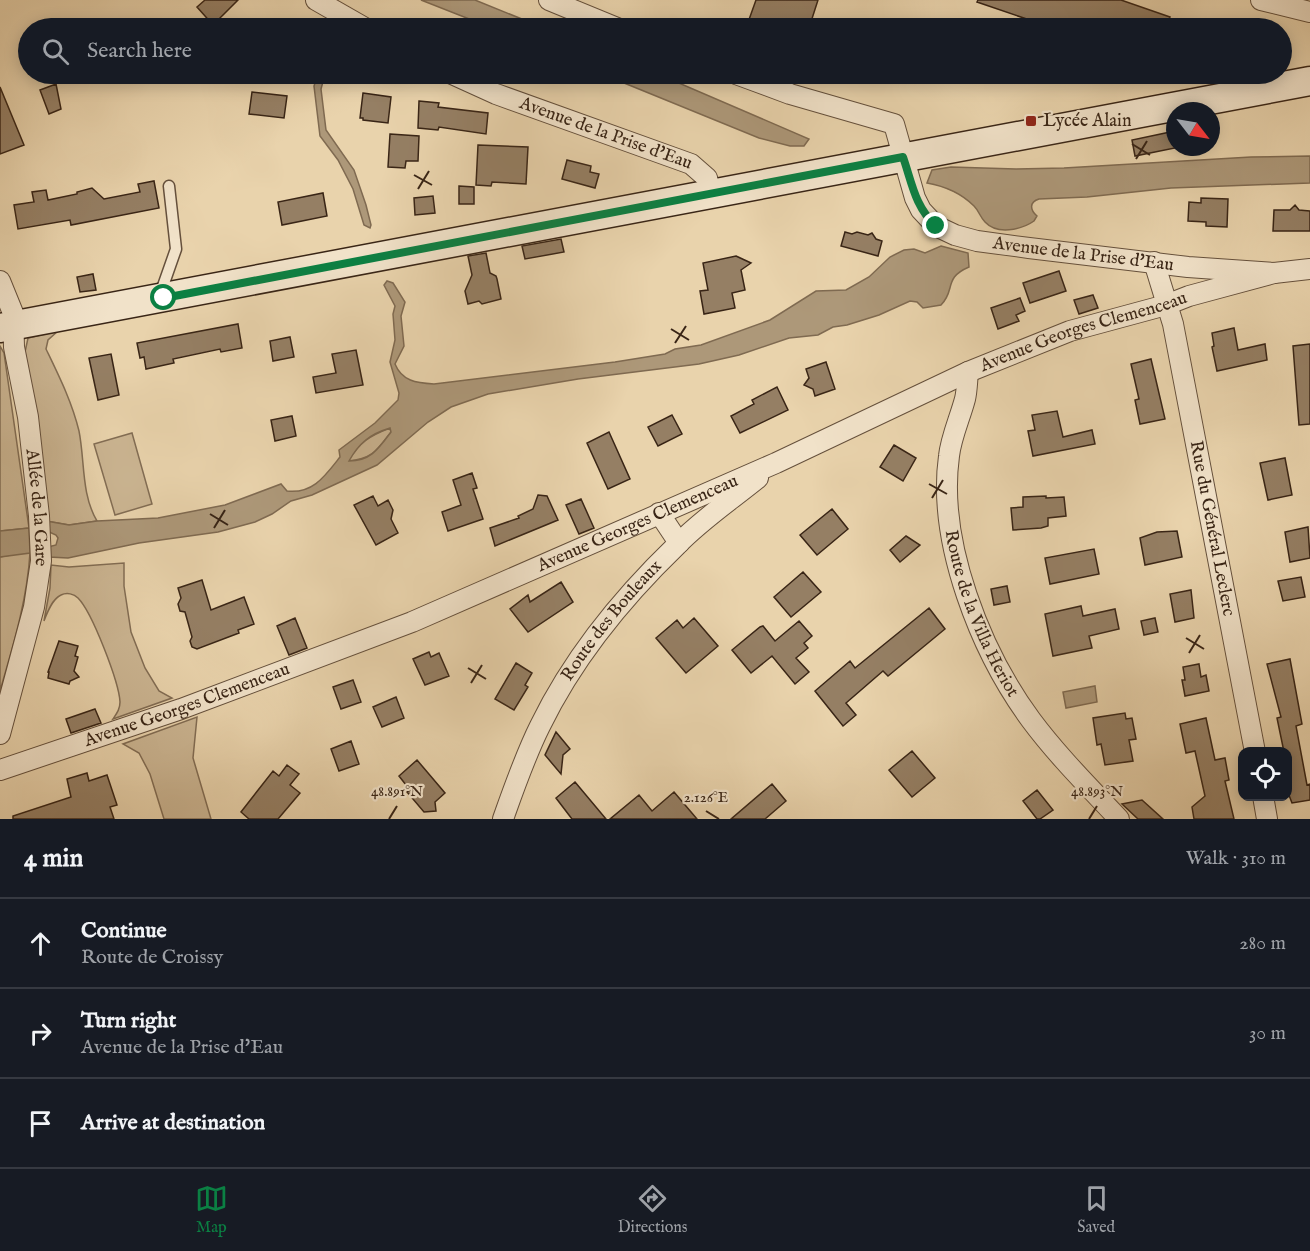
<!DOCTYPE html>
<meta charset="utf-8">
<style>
body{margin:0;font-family:"IM FELL English",serif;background:#242831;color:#f1f3f6}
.controls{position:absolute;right:18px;bottom:18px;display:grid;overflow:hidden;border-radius:12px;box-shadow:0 3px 15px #0003}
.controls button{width:54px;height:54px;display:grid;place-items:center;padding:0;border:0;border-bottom:2px solid #363941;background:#171b24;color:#f1f3f6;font:30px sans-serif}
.compass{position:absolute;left:1166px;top:102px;width:54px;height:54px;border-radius:50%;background:#171b24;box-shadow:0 3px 15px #0003;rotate:121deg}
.stop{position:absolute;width:18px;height:18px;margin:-14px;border:4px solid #0b8043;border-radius:50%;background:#fff}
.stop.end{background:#0b8043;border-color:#fff;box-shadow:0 2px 6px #0008}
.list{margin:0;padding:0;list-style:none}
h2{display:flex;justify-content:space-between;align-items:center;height:78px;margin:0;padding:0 24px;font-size:26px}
h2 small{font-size:20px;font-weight:400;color:#9ea1a6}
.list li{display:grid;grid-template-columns:39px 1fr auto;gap:18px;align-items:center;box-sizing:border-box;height:90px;padding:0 24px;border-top:2px solid #363941}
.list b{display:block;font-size:22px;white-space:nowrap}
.list p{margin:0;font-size:20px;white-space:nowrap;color:#9ea1a6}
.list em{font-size:20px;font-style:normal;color:#9ea1a6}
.icon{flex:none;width:33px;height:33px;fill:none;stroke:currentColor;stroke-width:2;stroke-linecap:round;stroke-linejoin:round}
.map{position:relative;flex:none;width:1310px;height:819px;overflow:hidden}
.search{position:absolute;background:#171b24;box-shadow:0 3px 15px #0003;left:18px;right:18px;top:18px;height:66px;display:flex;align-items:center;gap:15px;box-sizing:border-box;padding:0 21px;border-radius:33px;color:#9ea1a6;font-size:22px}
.sheet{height:348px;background:#171b24}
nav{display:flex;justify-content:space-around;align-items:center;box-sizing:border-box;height:84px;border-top:2px solid #363941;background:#171b24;font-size:16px;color:#9ea1a6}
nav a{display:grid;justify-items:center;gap:3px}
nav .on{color:#0b8043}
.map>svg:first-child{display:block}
</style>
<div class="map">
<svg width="1310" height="819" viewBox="0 0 1310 819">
<rect width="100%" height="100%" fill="#e9d3ac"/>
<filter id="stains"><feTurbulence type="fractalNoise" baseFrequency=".00333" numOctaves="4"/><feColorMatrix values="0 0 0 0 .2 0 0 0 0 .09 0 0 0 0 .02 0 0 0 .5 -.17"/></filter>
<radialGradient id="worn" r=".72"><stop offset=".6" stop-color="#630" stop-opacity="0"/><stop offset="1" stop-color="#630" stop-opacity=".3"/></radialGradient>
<path fill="#cbb592" stroke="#826d54" stroke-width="1.5" d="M 58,331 L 48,340 L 46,349 C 59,376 72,402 79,431 C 85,461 81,494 97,521 L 69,525 L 46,521 L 37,420 L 25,352 L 28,338 Z
M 0,346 L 4,353 L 29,528 L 0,531 Z
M 390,428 L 391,432 C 377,450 373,459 348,461 C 360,442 369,436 390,428 Z
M 132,433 L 152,504 L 115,515 L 94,444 Z
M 21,553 L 30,553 C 27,601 13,646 0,691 L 0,557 Z
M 124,563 L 124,586 L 131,632 L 145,668 L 159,691 L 172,698 L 113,719 C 117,713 120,709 120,702 C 119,682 92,612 78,598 C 74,594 67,592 61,595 C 52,599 47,613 44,621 L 50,588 L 51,565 L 69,567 Z
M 197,717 L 193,758 L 211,819 L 164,819 L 150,774 L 139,753 L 123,744 Z"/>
<path fill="#ad9879" stroke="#7f6a51" stroke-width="1.5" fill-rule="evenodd" d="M 421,0 L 475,0 L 544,28 L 492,28 Z
M 318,74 L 325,74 L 321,89 L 326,130 L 354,170 L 366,205 L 371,225 L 370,228 L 364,225 L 353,189 L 338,160 L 320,136 L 314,86 Z
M 602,74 L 658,74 L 809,139 L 804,146 L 790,146 L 759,138 Z
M 1310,156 L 1310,183 L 1171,188 L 1087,197 L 1039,199 C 1029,202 1030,210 1037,216 L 1034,221 C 1021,230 997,235 985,222 C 980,217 979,211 974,206 C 962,194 944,186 927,183 L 932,170 L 951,167 L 1016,169 L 1064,168 L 1251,157 Z
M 941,246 L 968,253 L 969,267 C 943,278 956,290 941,305 L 923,308 L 917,302 L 910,301 L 879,315 L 847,325 L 833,327 L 818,335 L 789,338 L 739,355 L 699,364 L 578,379 L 488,394 L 451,407 L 428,422 L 377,465 L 312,495 L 291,501 L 272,514 L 255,522 L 218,532 L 139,543 L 68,558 L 49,557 L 48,547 L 56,545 L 58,538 L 56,535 L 47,531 L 46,521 L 69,525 L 97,521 L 158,518 L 225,505 L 281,484 L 287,491 C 313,494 325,476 340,457 L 339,450 L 375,423 L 398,400 L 399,393 L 390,362 L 395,340 L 393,314 L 395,306 L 384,285 L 387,281 L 393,283 L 405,302 L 401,316 L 404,346 L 395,364 C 402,381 416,383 434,384 L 615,362 L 665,354 L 675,349 L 701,345 L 770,320 L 816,291 L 846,290 L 869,277 L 890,257 L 904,250 L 914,249 L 925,253 ZM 390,428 L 391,432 C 379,448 371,461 349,461 C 359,443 370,434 390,428 Z
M 29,528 L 30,553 L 0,557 L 0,531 Z
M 1095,686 L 1097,702 L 1066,708 L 1063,692 Z"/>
<path fill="#957f64" stroke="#392516" stroke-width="1.5" d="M 205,0 L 238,0 L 213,25 L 197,7 Z
M 756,0 L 818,0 L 809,28 L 746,28 Z
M 978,0 L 1121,0 L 1170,17 L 1166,28 L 1053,28 L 977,2 Z
M 56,84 L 61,109 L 49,114 L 40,90 Z
M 0,87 L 24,145 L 0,154 Z
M 252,92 L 287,96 L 284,118 L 249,114 Z
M 363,93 L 391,97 L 388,123 L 363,120 L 363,118 L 360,118 Z
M 419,101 L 439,103 L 438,107 L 488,113 L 486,134 L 439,127 L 438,130 L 418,128 Z
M 1175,131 L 1175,148 L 1135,156 L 1132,140 Z
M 390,134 L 419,136 L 418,161 L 406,161 L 405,168 L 388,167 Z
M 478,145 L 528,147 L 526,184 L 492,182 L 491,186 L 476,185 Z
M 567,160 L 591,166 L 590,172 L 599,174 L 595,188 L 562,179 Z
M 154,181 L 159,208 L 71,225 L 70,220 L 18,229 L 14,205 L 34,202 L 32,192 L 46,190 L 48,200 L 77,194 L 77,192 L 92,188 L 104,199 L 140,192 L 138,184 Z
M 459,186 L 474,187 L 474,204 L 459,204 Z
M 323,193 L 327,216 L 282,225 L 278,202 Z
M 433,196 L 435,213 L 415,215 L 414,198 Z
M 1201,198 L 1228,199 L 1227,227 L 1206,226 L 1206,222 L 1188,221 L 1189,202 L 1201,203 Z
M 1295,205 L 1299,210 L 1310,211 L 1310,231 L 1273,231 L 1274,210 L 1290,210 Z
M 845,232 L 852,234 L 857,232 L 868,235 L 872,233 L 876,239 L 882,241 L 878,256 L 841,246 Z
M 561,239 L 564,252 L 525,259 L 522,246 Z
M 486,253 L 490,273 L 496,276 L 497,279 L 501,299 L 482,304 L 479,301 L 468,304 L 465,291 L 472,275 L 468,256 Z
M 736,256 L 751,263 L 741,270 L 745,290 L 732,293 L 735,308 L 704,314 L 700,291 L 708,290 L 703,263 Z
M 1059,271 L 1066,291 L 1030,303 L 1023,283 Z
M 93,274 L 96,290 L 80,292 L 77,277 Z
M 1093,295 L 1098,308 L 1079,314 L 1074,300 Z
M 1020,298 L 1025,311 L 1016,315 L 1019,321 L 998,329 L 991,308 Z
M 238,324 L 242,348 L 221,352 L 220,349 L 173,359 L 174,363 L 146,369 L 144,357 L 140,358 L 137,343 Z
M 1234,328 L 1238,350 L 1265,344 L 1267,360 L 1217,371 L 1212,347 L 1214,346 L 1212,333 Z
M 290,337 L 294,357 L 273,361 L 270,341 Z
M 1310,344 L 1310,424 L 1299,425 L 1293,346 Z
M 356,350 L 363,385 L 316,393 L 313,377 L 336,373 L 332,354 Z
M 111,354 L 119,395 L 98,400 L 89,358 Z
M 1151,359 L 1165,419 L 1140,424 L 1135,400 L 1139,399 L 1131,364 Z
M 826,362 L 835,389 L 815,396 L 813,389 L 804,385 L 809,378 L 806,369 Z
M 777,387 L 788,410 L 740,433 L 731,416 L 754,404 L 752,400 Z
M 1057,411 L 1063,437 L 1092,430 L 1095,444 L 1033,456 L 1028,431 L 1035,430 L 1032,415 Z
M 672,415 L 682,434 L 658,446 L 648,427 Z
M 292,416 L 296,436 L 275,441 L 271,420 Z
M 609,432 L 630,479 L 608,489 L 587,443 Z
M 894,445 L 916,458 L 903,481 L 880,467 Z
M 1285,458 L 1292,495 L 1268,500 L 1260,463 Z
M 472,473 L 477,488 L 473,489 L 483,519 L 448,531 L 442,512 L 461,505 L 453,480 Z
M 538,495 L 547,496 L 558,520 L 495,546 L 490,528 L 519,518 L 518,516 L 533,509 Z
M 373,496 L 378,506 L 388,500 L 393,510 L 391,519 L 398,533 L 376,545 L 354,505 Z
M 1046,496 L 1046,498 L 1064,497 L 1066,516 L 1048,518 L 1048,526 L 1041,528 L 1013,530 L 1011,508 L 1023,507 L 1023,497 Z
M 581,499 L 594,528 L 579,534 L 566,505 Z
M 832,509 L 848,529 L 817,555 L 800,535 Z
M 1308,527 L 1310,558 L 1290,562 L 1285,532 Z
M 1177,531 L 1182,557 L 1145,565 L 1140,538 L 1157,532 Z
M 906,536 L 920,545 L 900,562 L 890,550 Z
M 1094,549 L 1099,574 L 1050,584 L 1045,558 Z
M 803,572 L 821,592 L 791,617 L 774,597 Z
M 1301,577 L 1305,597 L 1283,601 L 1278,581 Z
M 202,580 L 211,610 L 244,597 L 254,624 L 238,630 L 239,633 L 197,649 L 192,647 L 190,641 L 192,637 L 185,612 L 180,611 L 178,604 L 181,598 L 178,588 Z
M 561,582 L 573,602 L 528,632 L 510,609 L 528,595 L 530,602 Z
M 1007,586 L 1010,602 L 994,605 L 991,589 Z
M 1191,590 L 1194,618 L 1175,622 L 1170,594 Z
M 1081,606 L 1083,616 L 1115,609 L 1119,629 L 1089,636 L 1092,648 L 1053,656 L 1045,614 Z
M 929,608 L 945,629 L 888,676 L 883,671 L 846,703 L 856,715 L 843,726 L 815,691 L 850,661 L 855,668 Z
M 295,618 L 307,648 L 289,655 L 277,626 Z
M 694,618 L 718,646 L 686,673 L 656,638 L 677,620 L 683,628 Z
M 1155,618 L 1158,632 L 1144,635 L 1141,621 Z
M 799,621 L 812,636 L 804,643 L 808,648 L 796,658 L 809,672 L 795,684 L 772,656 L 751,673 L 732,650 L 760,627 L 763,626 L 775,641 Z
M 59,641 L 78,646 L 75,656 L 78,657 L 74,671 L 79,677 L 70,681 L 69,684 L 48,678 L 49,672 L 48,672 Z
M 429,652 L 431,657 L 439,653 L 449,676 L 425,685 L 413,659 Z
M 1290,659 L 1302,724 L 1296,726 L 1307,785 L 1310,784 L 1310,800 L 1292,803 L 1287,790 L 1287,752 L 1284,752 L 1277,718 L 1281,717 L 1267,664 Z
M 516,663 L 532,673 L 525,685 L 528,687 L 514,710 L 495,699 Z
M 1199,664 L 1201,677 L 1206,675 L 1209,691 L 1185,696 L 1182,680 L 1185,680 L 1183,667 Z
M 353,680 L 361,702 L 341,709 L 333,687 Z
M 396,697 L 404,718 L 382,727 L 373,707 Z
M 95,709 L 101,723 L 71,733 L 66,719 Z
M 1125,713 L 1126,719 L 1132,718 L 1136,739 L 1129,740 L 1133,761 L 1105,765 L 1101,744 L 1097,745 L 1093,718 Z
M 1206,718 L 1215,760 L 1225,758 L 1229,780 L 1225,781 L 1234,819 L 1194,819 L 1192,807 L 1205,796 L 1195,751 L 1186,753 L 1180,724 Z
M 556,732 L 570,749 L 563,755 L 561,774 L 545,755 Z
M 351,741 L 359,764 L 339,771 L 331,749 Z
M 912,751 L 935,778 L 912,797 L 889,770 Z
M 417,760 L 445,793 L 435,802 L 436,811 L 424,812 L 407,792 L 410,790 L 399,776 Z
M 287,765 L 299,774 L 290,785 L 300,793 L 278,819 L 249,819 L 241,812 L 273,771 L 279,776 Z
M 87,773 L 89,781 L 107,775 L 117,805 L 110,807 L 114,819 L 13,819 L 13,816 L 71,797 L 67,779 Z
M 575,782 L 606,819 L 572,819 L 556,798 Z
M 772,784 L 786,801 L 765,819 L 731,819 Z
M 1037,790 L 1053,810 L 1040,819 L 1037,819 L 1023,801 Z
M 674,792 L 697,819 L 610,819 L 639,795 L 652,811 Z
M 1142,800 L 1163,819 L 1138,819 L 1122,804 Z"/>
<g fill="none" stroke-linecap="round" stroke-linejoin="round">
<defs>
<path id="service" d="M 164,295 L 163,286 L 176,249 L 169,186"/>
<g id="minor">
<path d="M 316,0 L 365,28"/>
<path d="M 549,0 L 617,28"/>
<path d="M 1261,0 L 1310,12"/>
<path id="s1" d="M 452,74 L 496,94 L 691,164 L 707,178 L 711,194"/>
<path id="s2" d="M 736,74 L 790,94 L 894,124 L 915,198 L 921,210 L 936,226 L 955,235 L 977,241 L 1029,248 L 1188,267 L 1274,273 L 1310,269"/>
<path id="s3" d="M 1154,262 L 1173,324 L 1255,752"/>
<path id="s4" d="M 0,281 L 13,313 L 14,347 L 28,417 L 39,516 L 41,561 L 34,607 L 0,734"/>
<path id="s5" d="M 968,372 C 967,381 967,391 965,399 C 960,418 951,437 949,456 C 937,543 981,652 1031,720 C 1057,755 1089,787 1119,819"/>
<path d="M 659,513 L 679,543"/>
<path id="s6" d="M 0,770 L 181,709 L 412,622 L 776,463 L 968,372 L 1070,331 L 1166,305 L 1189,296 L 1274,273"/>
<path d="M 1263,796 L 1267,819"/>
<path id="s7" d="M 503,819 C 514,788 525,756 540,726 C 573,658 623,597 677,545 C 701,520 731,500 758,478"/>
</g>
<path id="secondary" d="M 0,328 L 1310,81"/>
</defs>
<use href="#service" stroke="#65503c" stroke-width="13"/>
<use href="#minor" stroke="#65503c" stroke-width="22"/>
<use href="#secondary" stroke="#392516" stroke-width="31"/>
<use href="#service" stroke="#f1e2c9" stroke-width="10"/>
<use href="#minor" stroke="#f1e2c9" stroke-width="20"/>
<use href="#secondary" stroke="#f1e2c9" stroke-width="28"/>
</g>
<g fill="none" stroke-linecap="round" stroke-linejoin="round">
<path stroke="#0b8043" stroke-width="8" d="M 164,298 L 903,157 C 912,183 915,207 936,226"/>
</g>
<path fill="none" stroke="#392516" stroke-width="2" d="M 1132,144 L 1150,155M 1136,159 L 1147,141M 414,175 L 432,185M 418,189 L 429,171M 671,329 L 689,340M 675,343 L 686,326M 929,484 L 947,494M 932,498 L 943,480M 210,514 L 228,525M 214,528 L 225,510M 1186,638 L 1204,649M 1189,653 L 1200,635M 468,668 L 486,679M 471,683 L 482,665M 706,811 L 719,819M 389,819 L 397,806M 1089,819 L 1097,806"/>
<rect fill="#8f2418" stroke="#f1e2c9" stroke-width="2" x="1025" y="115" width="12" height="12" rx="3"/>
<g text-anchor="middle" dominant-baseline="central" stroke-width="4.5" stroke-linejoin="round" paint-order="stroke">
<g font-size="18" fill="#392516" stroke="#f1e2c9" text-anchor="start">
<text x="1043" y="121">Lycée Alain</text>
</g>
<g font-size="18" fill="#392516" stroke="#f1e2c9">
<text stroke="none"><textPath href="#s1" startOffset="165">Avenue de la Prise d'Eau</textPath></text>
<text stroke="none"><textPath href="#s2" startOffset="429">Avenue de la Prise d'Eau</textPath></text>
<text stroke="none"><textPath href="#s6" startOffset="1170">Avenue Georges Clemenceau</textPath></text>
<text stroke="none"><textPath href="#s4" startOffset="231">Allée de la Gare</textPath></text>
<text stroke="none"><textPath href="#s6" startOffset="684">Avenue Georges Clemenceau</textPath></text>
<text stroke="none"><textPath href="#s3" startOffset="273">Rue du Général Leclerc</textPath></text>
<text stroke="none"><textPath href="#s5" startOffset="250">Route de la Villa Heriot</textPath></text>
<text stroke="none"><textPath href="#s7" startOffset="228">Route des Bouleaux</textPath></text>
<text stroke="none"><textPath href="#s6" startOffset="198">Avenue Georges Clemenceau</textPath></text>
</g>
</g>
<g font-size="15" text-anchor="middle" fill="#392516" stroke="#f1e2c9" stroke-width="4.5" stroke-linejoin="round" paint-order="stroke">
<text x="397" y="796">48.891°N</text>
<text x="1097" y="796">48.893°N</text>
<text x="706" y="802">2.126°E</text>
</g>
<rect width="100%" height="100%" filter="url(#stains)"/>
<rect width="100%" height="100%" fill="url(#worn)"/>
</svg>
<div class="controls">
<button><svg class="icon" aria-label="locate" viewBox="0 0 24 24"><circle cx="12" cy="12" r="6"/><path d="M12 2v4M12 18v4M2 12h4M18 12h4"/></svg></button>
</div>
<svg class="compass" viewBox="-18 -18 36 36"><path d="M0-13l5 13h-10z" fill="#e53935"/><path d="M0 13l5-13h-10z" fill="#9ea1a6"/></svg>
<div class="stop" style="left:164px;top:298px"></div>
<div class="stop end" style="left:936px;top:226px"></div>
<div class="search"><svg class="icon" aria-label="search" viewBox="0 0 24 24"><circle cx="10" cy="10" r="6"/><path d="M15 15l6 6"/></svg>Search here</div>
</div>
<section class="sheet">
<h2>4 min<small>Walk · 310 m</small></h2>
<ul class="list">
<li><svg class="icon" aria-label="ahead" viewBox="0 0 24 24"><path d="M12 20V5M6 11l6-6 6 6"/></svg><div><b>Continue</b><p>Route de Croissy</p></div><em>280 m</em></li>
<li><svg class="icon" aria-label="right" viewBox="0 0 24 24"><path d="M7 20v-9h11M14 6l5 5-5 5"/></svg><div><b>Turn right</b><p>Avenue de la Prise d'Eau</p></div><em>30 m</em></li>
<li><svg class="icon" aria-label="arrive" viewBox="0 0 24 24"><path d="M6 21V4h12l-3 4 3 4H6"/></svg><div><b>Arrive at destination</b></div></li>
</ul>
</section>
<nav>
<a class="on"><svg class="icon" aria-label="map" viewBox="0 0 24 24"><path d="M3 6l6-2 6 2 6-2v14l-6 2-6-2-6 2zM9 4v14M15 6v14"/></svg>Map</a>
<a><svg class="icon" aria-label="directions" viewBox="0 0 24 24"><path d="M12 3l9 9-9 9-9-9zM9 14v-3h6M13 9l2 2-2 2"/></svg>Directions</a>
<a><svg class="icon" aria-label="saved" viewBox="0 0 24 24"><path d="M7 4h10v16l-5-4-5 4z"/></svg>Saved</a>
</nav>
